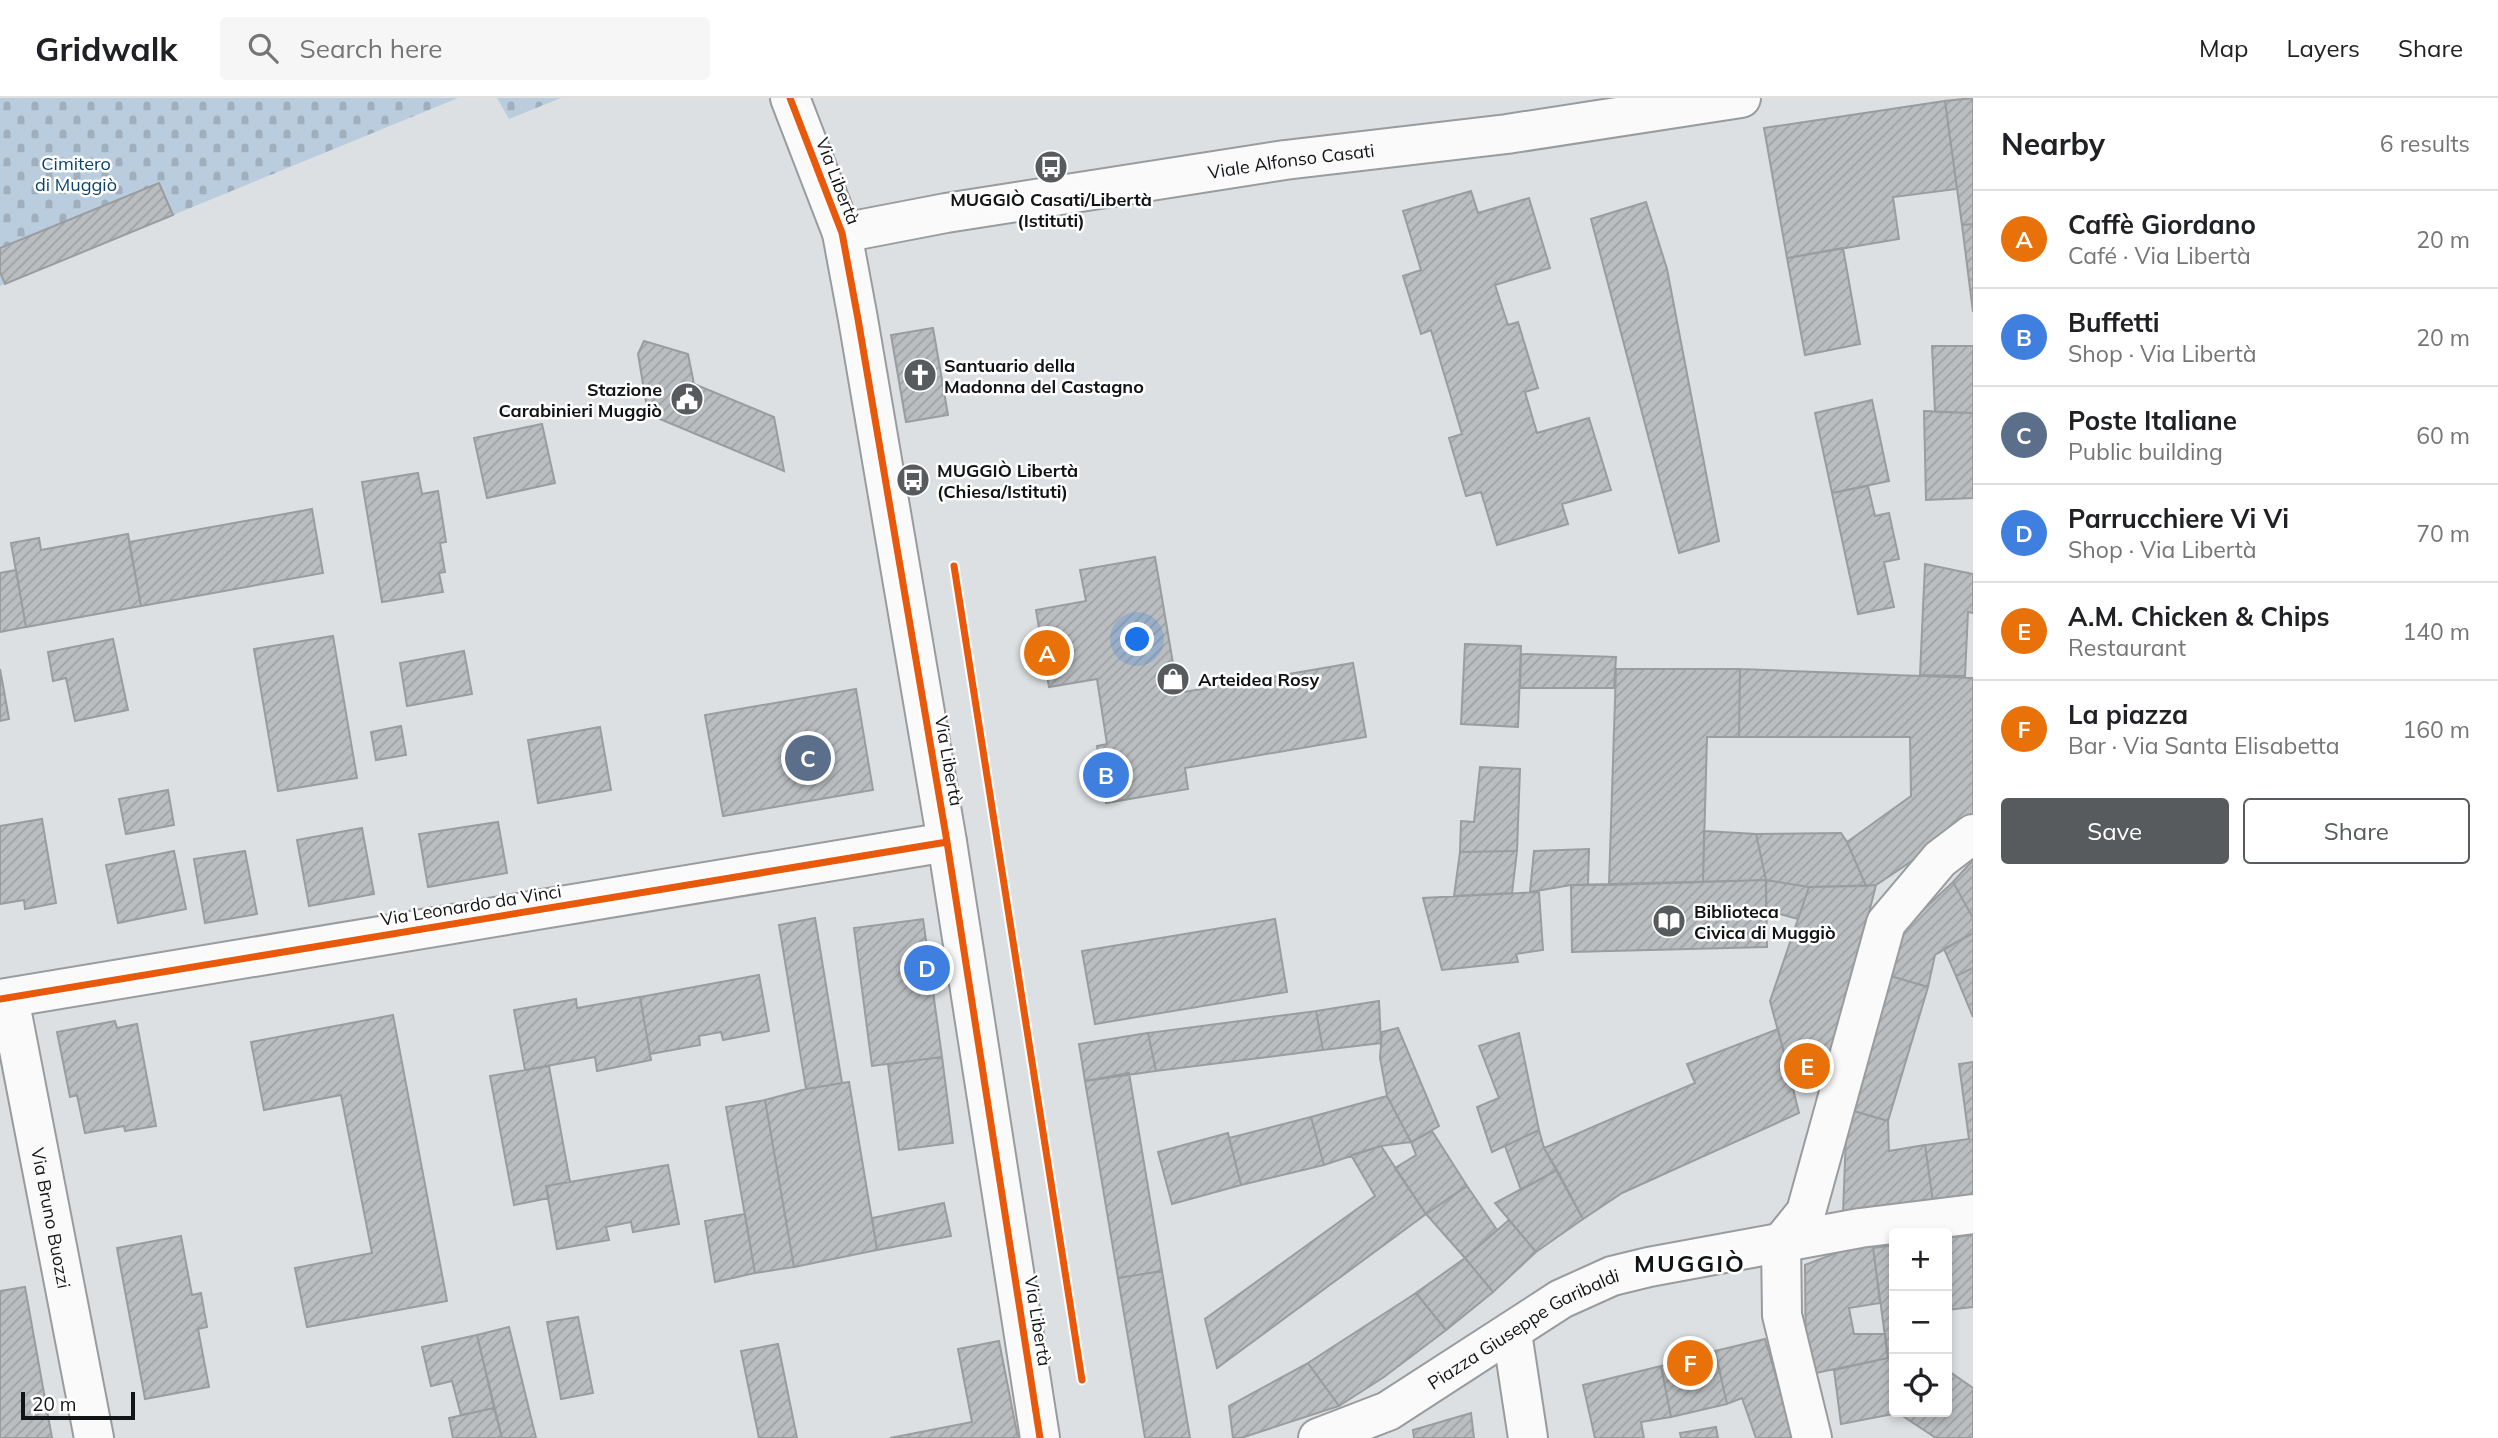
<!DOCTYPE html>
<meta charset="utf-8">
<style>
body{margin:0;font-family:Mulish,sans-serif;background:#f6f6f6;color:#202124}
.controls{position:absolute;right:21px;bottom:21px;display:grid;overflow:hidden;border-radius:7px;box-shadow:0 4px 10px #0003}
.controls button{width:63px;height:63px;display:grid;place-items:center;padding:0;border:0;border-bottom:2px solid #e0e0e0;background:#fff;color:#202124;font:35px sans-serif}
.scale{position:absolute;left:21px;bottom:18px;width:114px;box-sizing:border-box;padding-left:7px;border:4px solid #111315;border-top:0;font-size:19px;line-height:24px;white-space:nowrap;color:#111315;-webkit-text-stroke:5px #fff;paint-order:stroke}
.you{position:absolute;left:1138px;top:542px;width:24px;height:24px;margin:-18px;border:5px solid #fff;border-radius:50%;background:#1a73e8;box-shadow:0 0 0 10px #1a73e833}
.badge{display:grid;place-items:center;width:46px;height:46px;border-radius:50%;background:#585b5d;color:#fff;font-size:23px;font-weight:700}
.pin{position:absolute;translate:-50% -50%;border:4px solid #fff;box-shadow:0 2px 7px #0006}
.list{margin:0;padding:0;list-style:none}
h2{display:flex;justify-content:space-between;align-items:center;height:91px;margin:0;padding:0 28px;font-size:30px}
h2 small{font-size:23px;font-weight:400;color:#757577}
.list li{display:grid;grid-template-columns:46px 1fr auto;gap:21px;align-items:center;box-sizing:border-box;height:98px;padding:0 28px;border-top:2px solid #e0e0e0}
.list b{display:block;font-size:26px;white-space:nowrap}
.list p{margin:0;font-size:23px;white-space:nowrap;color:#757577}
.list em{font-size:23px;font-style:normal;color:#757577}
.actions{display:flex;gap:14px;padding:21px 28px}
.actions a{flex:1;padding:16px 0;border:2px solid #585b5d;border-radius:7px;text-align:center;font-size:24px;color:#585b5d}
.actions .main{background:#585b5d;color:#fff}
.icon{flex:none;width:38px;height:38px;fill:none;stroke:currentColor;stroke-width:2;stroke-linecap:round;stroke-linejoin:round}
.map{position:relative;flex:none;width:1973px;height:1340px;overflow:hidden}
header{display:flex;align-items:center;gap:42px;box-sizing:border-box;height:98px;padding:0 35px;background:#fff;border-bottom:2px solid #e0e0e0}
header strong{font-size:33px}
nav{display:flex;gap:38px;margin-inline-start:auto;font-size:24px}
.search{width:490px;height:63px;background:#f6f6f6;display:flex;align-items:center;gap:18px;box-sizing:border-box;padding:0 24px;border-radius:7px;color:#757577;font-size:26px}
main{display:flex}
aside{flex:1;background:#fff}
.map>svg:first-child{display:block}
</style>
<header>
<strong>Gridwalk</strong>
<div class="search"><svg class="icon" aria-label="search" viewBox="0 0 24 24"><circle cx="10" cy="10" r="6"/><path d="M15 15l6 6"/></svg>Search here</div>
<nav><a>Map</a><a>Layers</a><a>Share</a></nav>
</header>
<main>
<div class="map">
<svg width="1973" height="1340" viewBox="0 0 1973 1340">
<defs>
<pattern id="cemetery-stones" width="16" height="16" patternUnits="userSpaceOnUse" patternTransform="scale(1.75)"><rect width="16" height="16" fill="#bacdde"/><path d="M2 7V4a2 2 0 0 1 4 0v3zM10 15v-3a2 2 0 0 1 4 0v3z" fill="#9fafbe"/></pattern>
<pattern id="building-hatch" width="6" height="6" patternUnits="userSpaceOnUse" patternTransform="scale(1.75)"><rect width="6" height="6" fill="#babec0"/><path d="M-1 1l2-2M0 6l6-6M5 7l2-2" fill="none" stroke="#9fa2a4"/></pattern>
</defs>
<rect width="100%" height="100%" fill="#dce0e3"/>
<path fill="url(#cemetery-stones)" d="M 0,0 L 458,0 L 0,188 Z
M 497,0 L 561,0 L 509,21 Z"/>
<path fill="url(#building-hatch)" stroke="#9a9d9f" stroke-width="2" d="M 1973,0 L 1973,126 L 1962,127 L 1945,3 Z
M 1945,3 L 1957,91 L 1893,99 L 1899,141 L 1787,160 L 1764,30 Z
M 159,85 L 173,117 L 5,186 L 0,174 L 0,150 Z
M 1471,93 L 1478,115 L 1529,100 L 1550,170 L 1495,187 L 1508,227 L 1518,224 L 1538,290 L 1525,294 L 1537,335 L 1589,320 L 1611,392 L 1562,406 L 1568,426 L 1497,447 L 1481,394 L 1466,398 L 1449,340 L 1462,336 L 1431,232 L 1421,236 L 1403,178 L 1421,172 L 1403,113 Z
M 1646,104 L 1667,171 L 1719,443 L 1679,455 L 1591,121 Z
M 1973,126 L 1973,214 L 1962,127 Z
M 1843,150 L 1860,246 L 1805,257 L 1787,160 Z
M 933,230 L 948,317 L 906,324 L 891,237 Z
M 644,243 L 688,256 L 694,286 L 774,319 L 784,373 L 648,316 L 638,256 Z
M 1932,248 L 1973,248 L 1973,315 L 1935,314 Z
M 1872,302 L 1889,383 L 1832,395 L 1815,315 Z
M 1924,313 L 1973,315 L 1973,400 L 1926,402 Z
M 542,326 L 555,385 L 487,400 L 474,340 Z
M 418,375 L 422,396 L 438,393 L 446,444 L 440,445 L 445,474 L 439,475 L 443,494 L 382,504 L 362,384 Z
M 1868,388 L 1875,418 L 1889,415 L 1899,461 L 1884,464 L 1894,509 L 1858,516 L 1832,395 Z
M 312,411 L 323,475 L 141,508 L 129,444 Z
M 128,436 L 141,508 L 26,529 L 11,445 L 39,440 L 41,452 Z
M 1155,459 L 1178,595 L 1353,565 L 1366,639 L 1185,670 L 1188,691 L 1106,705 L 1097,648 L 1107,646 L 1097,581 L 1049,589 L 1036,512 L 1086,503 L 1080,472 Z
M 1925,466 L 1973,476 L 1973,515 L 1968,514 L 1965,578 L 1920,577 Z
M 16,472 L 26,529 L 0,534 L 0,475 Z
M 333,538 L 357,680 L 278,693 L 254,551 Z
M 113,541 L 128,612 L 75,623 L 66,580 L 53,583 L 48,554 Z
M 1465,546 L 1521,548 L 1518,629 L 1461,626 Z
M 464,553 L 472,596 L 407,608 L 400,565 Z
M 1521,556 L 1616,559 L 1614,590 L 1520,590 Z
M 0,571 L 9,621 L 0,623 Z
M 1616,571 L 1740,571 L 1739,639 L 1707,639 L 1703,784 L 1609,787 Z
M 1740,571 L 1973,580 L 1973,722 L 1876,787 L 1866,788 L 1847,744 L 1911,698 L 1910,639 L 1739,639 Z
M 856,591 L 873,692 L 723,718 L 705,617 Z
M 401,628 L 406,657 L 376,662 L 371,634 Z
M 600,629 L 611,692 L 538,705 L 528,642 Z
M 1480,669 L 1520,671 L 1517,753 L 1460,754 L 1461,723 L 1474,724 Z
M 168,692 L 174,727 L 126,736 L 119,701 Z
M 42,721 L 56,805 L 25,811 L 24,802 L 0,806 L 0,728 Z
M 498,724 L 507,775 L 428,789 L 419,736 Z
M 362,730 L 374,796 L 309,808 L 297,742 Z
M 1704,733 L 1756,736 L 1766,782 L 1703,784 Z
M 1841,735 L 1847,744 L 1866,788 L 1809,789 L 1766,782 L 1756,736 Z
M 1589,751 L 1588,787 L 1571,787 L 1530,794 L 1534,753 Z
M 174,753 L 186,811 L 118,825 L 106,767 Z
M 245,753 L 257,816 L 205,825 L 194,761 Z
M 1517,753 L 1512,795 L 1454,798 L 1460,754 Z
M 1973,762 L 1973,820 L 1953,784 Z
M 1766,782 L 1809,789 L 1798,821 L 1766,812 Z
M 1766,782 L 1767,849 L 1572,854 L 1571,787 Z
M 1953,784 L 1973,820 L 1973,835 L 1935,857 L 1928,889 L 1887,877 L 1898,835 Z
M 1876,787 L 1828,977 L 1792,985 L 1770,903 L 1809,789 Z
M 1539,794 L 1543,852 L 1516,856 L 1518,864 L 1442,872 L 1423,800 Z
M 815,820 L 842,985 L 806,991 L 779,827 Z
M 923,821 L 942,959 L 872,968 L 854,830 Z
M 1275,821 L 1287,894 L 1095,926 L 1082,853 Z
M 1973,835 L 1973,870 L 1956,878 L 1944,851 Z
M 1973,870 L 1973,919 L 1956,878 Z
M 759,877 L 769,933 L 723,942 L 721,934 L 699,938 L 700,947 L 650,956 L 640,899 Z
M 1887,877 L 1928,889 L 1888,1023 L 1847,1011 Z
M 640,899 L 651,962 L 597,973 L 595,959 L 525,972 L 514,912 L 576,901 L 577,910 Z
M 1379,903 L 1381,945 L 1323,952 L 1316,913 Z
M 1316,913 L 1323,952 L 1156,973 L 1148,935 Z
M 393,917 L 447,1203 L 307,1229 L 295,1170 L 372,1155 L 341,997 L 264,1012 L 251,944 Z
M 115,923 L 117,930 L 137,926 L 156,1028 L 125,1033 L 124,1028 L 85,1035 L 77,997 L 70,999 L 57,934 Z
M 1398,930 L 1439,1028 L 1411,1044 L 1387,998 L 1380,960 L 1382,934 Z
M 1778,931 L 1799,1015 L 1622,1095 L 1583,1121 L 1544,1050 L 1695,985 L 1687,966 Z
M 1148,935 L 1156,973 L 1085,983 L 1079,946 Z
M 1519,935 L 1539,1032 L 1492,1054 L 1477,1009 L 1499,1000 L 1479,948 Z
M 942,959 L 953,1045 L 899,1052 L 888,966 Z
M 1973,964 L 1973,1099 L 1933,1104 L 1925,1047 L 1969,1041 L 1959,966 Z
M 549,968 L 570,1084 L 546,1088 L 549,1100 L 514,1107 L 490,978 Z
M 1129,975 L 1162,1173 L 1118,1180 L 1085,983 Z
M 849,984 L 877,1152 L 794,1169 L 765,1002 L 806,991 Z
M 1387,998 L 1411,1044 L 1381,1048 L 1324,1067 L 1311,1019 Z
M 765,1002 L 794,1169 L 755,1175 L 726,1009 Z
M 1847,1011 L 1888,1023 L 1889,1053 L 1925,1047 L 1933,1104 L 1843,1115 Z
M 1311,1019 L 1324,1067 L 1241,1087 L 1229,1040 Z
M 1539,1032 L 1544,1050 L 1557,1072 L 1521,1092 L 1505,1048 Z
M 1432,1033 L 1467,1088 L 1426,1116 L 1395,1070 L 1416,1057 L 1411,1044 Z
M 1228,1035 L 1241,1087 L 1172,1106 L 1158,1054 Z
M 1381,1048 L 1426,1116 L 1217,1270 L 1205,1221 L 1375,1098 L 1351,1057 Z
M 668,1067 L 679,1126 L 633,1134 L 631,1124 L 606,1129 L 609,1142 L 557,1151 L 546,1088 Z
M 1557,1072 L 1583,1121 L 1536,1154 L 1495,1105 Z
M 1467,1088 L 1497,1132 L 1465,1160 L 1426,1116 Z
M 944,1105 L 951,1138 L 877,1152 L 872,1120 Z
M 745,1116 L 755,1175 L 715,1184 L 705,1123 Z
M 1509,1122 L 1536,1154 L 1493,1194 L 1465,1160 Z
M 1973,1137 L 1973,1209 L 1947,1212 L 1947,1140 Z
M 181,1138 L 192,1197 L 201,1195 L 207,1229 L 198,1231 L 209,1289 L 145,1301 L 117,1150 Z
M 1872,1141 L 1880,1205 L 1849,1210 L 1854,1236 L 1885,1236 L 1888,1260 L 1806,1277 L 1805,1167 Z
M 1894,1147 L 1894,1314 L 1947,1314 L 1947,1272 L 1973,1290 L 1973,1340 L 1936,1340 L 1898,1315 L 1841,1326 L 1834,1272 L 1888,1260 L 1873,1150 Z
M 1465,1160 L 1493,1194 L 1446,1232 L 1416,1195 Z
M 1162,1173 L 1190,1340 L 1145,1340 L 1118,1180 Z
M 25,1189 L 52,1340 L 0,1340 L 0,1193 Z
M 1416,1195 L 1446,1232 L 1384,1279 L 1339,1308 L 1308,1265 Z
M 578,1219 L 593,1295 L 561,1301 L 547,1224 Z
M 509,1229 L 536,1340 L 502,1340 L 477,1237 Z
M 477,1237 L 494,1310 L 461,1317 L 452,1283 L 431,1288 L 422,1249 Z
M 1765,1241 L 1794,1340 L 1756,1340 L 1742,1300 L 1727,1306 L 1715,1253 Z
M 999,1243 L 1018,1340 L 890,1340 L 972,1324 L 958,1251 Z
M 778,1246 L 797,1340 L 759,1340 L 741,1253 Z
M 1715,1253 L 1727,1306 L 1671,1319 L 1661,1268 Z
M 1308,1265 L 1339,1308 L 1241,1340 L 1233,1340 L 1229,1308 Z
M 1661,1268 L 1671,1319 L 1641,1324 L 1644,1340 L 1595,1340 L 1583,1287 Z
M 494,1310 L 502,1340 L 453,1340 L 449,1320 Z
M 1471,1315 L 1474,1340 L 1414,1340 L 1413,1332 Z
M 1716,1329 L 1718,1340 L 1681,1340 L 1680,1335 Z"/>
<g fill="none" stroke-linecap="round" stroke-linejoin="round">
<defs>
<g id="minor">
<path d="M 790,0 L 842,135 L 858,221 L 947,744 L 1040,1340"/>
<path id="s1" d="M 842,135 L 946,115 L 1285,62 L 1507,36 L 1741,0"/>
<path id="s2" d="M 9,900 L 94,1340"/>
<path d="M 0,901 L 947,744"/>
<path d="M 1781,1145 L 1806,1114 L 1886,825 L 1940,761 L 1973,736"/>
<path d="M 1781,1145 L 1782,1217 L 1812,1340"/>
<path d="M 1512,1235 L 1528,1340"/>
<path id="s3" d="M 1318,1340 L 1388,1313 L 1561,1201 L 1612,1178 L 1649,1169 L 1860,1130 L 1973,1116"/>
</g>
</defs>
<use href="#minor" stroke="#999c9f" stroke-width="42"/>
<use href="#minor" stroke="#fafafb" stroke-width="38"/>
<defs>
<path id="cycleway" d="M 790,0 L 842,135 L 858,221 L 947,744 L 1040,1340
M 954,468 L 1082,1282
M 0,901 L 947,744"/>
</defs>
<use href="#cycleway" stroke="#fff" stroke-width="11"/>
<use href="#cycleway" stroke="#e8590c" stroke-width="7"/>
</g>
<defs>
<symbol id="bus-disc" viewBox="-11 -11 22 22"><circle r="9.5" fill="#585b5d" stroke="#fff"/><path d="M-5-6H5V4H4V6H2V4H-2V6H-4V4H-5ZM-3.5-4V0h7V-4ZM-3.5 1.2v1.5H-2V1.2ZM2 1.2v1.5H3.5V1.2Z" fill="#fff"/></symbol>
<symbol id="church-disc" viewBox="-11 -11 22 22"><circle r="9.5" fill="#585b5d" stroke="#fff"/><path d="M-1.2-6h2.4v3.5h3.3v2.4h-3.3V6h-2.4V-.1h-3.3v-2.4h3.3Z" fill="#fff"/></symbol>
<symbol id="civic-disc" viewBox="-11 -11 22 22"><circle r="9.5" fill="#585b5d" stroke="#fff"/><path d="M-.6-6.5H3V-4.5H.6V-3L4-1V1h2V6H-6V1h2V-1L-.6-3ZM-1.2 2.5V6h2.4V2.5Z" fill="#fff"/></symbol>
<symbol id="shop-disc" viewBox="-11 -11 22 22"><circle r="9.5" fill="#585b5d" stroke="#fff"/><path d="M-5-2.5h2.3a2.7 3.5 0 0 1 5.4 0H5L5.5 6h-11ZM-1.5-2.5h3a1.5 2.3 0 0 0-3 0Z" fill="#fff"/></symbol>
<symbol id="library-disc" viewBox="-11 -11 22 22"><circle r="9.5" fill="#585b5d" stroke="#fff"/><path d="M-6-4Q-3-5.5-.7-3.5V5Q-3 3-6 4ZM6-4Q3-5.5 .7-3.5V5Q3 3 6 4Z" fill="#fff"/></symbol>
</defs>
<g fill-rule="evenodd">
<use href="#bus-disc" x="1032" y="50" width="38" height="38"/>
<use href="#church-disc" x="901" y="258" width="38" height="38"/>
<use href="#civic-disc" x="668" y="282" width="38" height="38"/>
<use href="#bus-disc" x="894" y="363" width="38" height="38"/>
<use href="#shop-disc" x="1154" y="562" width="38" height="38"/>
<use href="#library-disc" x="1650" y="804" width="38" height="38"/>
</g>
<g text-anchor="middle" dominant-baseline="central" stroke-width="5" stroke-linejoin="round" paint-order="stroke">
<g font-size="18" fill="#111315" stroke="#fff">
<text stroke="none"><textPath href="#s1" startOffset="455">Viale Alfonso Casati</textPath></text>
<text transform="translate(838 83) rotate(69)">Via Libertà</text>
<text transform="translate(949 663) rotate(80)">Via Libertà</text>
<text transform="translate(471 807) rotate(-9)">Via Leonardo da Vinci</text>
<text stroke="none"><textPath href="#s2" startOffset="224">Via Bruno Buozzi</textPath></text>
<text transform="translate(1038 1223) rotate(81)">Via Libertà</text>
<text stroke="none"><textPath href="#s3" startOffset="234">Piazza Giuseppe Garibaldi</textPath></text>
</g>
<g font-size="18" fill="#0a436f" stroke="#fff">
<text x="76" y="65">Cimitero<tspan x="76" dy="21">di Muggiò</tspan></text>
</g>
<g font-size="18" font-weight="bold" fill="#111315" stroke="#fff" text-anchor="start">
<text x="1051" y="101" text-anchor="middle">MUGGIÒ Casati/Libertà<tspan x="1051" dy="21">(Istituti)</tspan></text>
<text x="944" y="267">Santuario della<tspan x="944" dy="21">Madonna del Castagno</tspan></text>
<text x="662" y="291" text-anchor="end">Stazione<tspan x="662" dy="21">Carabinieri Muggiò</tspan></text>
<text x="937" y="372">MUGGIÒ Libertà<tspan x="937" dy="21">(Chiesa/Istituti)</tspan></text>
<text x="1198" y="581">Arteidea Rosy</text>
<text x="1694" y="813">Biblioteca<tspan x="1694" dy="21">Civica di Muggiò</tspan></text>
</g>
<g font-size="24" font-weight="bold" letter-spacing="2" fill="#111315" stroke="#fff">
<text x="1690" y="1165">MUGGIÒ</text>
</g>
</g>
</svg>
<div class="controls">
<button>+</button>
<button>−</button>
<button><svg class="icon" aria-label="locate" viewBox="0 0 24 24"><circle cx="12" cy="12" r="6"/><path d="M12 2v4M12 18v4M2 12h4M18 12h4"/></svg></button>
</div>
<div class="scale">20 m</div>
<div class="you"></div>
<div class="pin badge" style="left:1047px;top:555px;background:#e8710a">A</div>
<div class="pin badge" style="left:1106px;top:677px;background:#3f7fe0">B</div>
<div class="pin badge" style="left:808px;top:660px;background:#5c6f8a">C</div>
<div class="pin badge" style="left:927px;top:870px;background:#3f7fe0">D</div>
<div class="pin badge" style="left:1807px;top:968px;background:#e8710a">E</div>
<div class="pin badge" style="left:1690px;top:1265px;background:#e8710a">F</div>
</div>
<aside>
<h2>Nearby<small>6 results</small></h2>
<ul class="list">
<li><span class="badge" style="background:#e8710a">A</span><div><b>Caffè Giordano</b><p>Café · Via Libertà</p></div><em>20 m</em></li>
<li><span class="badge" style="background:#3f7fe0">B</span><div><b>Buffetti</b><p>Shop · Via Libertà</p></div><em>20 m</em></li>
<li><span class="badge" style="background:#5c6f8a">C</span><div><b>Poste Italiane</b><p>Public building</p></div><em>60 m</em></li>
<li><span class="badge" style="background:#3f7fe0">D</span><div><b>Parrucchiere Vi Vi</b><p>Shop · Via Libertà</p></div><em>70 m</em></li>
<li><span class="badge" style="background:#e8710a">E</span><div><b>A.M. Chicken &amp; Chips</b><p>Restaurant</p></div><em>140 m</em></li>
<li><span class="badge" style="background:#e8710a">F</span><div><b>La piazza</b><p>Bar · Via Santa Elisabetta</p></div><em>160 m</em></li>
</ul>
<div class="actions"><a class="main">Save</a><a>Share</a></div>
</aside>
</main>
